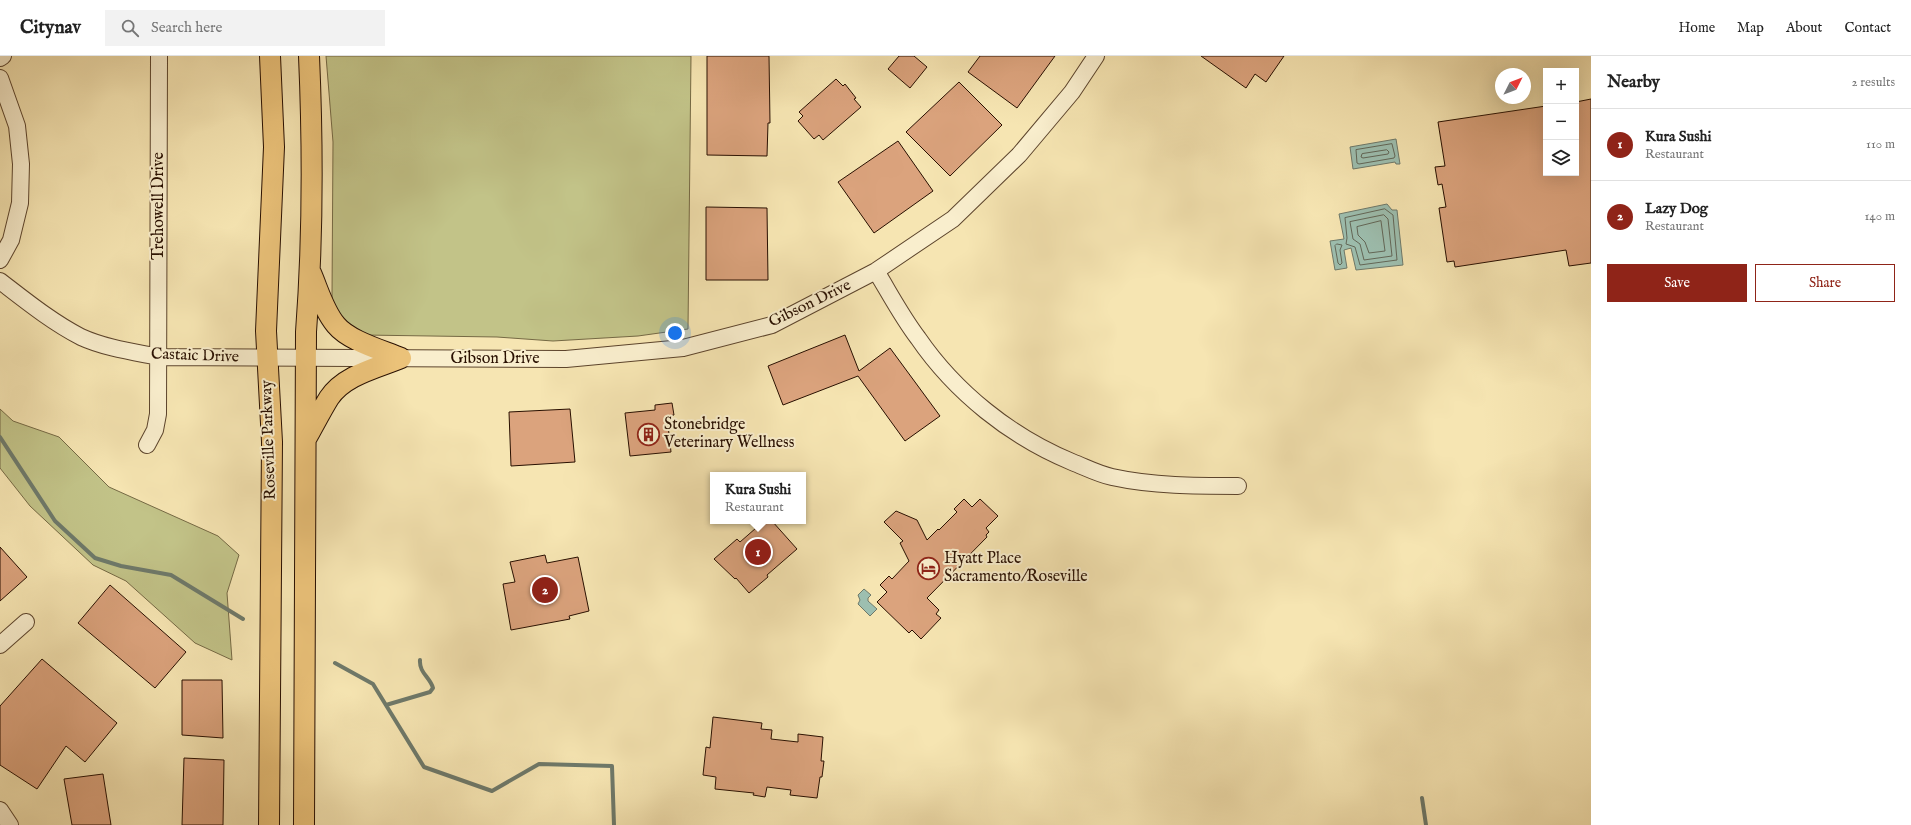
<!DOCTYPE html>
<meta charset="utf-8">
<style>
body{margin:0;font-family:"IM FELL English",serif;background:#f2f2f2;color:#222}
.controls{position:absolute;right:12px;top:12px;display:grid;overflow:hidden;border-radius:0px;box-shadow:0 4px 16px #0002}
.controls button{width:36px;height:36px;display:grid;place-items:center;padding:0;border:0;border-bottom:1px solid #e0e0e0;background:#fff;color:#222;font:20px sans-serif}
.compass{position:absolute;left:1495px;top:12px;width:36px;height:36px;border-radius:50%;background:#fff;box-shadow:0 4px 16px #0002;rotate:48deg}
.you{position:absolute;left:675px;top:277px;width:14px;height:14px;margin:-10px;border:3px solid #fff;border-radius:50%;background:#1a73e8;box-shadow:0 0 0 6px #1a73e833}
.badge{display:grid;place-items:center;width:26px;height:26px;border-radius:50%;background:#8f2418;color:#fff;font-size:13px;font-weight:700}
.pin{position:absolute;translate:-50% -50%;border:2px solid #fff;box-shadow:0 1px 4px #0006}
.popup{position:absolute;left:710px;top:416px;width:96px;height:52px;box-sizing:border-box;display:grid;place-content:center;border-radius:0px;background:#fff;filter:drop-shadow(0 1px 3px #0005);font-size:13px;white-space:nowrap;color:#767676}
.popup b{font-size:15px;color:#222}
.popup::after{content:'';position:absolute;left:50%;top:100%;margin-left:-8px;border:8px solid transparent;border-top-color:#fff}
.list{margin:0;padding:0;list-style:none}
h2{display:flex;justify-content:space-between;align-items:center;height:52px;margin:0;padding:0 16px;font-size:17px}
h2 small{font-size:13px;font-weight:400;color:#767676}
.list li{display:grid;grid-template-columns:26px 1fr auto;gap:12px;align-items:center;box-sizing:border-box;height:72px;padding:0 16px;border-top:1px solid #e0e0e0}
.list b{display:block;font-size:15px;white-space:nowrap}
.list p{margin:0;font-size:13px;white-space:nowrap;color:#767676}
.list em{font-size:13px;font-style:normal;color:#767676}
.actions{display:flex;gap:8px;padding:12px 16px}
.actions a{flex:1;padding:9px 0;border:1px solid #8f2418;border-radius:0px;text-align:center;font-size:14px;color:#8f2418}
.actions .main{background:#8f2418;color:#fff}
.icon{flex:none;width:22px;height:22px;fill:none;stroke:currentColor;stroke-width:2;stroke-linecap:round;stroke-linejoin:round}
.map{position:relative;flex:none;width:1591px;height:769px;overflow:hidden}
header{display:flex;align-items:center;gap:24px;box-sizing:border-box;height:56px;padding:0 20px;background:#fff;border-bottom:1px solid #e0e0e0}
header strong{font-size:19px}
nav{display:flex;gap:22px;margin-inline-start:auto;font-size:14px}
.search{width:280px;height:36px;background:#f2f2f2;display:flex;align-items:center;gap:10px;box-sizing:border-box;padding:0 14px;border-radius:0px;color:#767676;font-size:15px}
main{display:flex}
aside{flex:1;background:#fff}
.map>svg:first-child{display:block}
</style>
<header>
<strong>Citynav</strong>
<div class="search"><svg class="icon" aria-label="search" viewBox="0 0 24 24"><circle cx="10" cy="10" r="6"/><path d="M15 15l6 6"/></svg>Search here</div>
<nav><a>Home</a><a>Map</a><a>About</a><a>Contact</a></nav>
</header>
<main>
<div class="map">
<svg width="1591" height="769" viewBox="0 0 1591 769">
<rect width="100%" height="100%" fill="#f6e5b2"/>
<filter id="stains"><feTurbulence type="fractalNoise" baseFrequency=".005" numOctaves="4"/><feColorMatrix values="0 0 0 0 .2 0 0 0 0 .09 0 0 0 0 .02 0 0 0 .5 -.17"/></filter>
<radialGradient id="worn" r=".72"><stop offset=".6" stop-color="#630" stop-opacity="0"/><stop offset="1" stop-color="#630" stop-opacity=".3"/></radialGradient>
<path fill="#c2c388" stroke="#756944" d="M 326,0 L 691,0 L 688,273 L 638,280 L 553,285 L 497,281 L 364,279 C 344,269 336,264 332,241 L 333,86 Z
M 0,353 L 13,365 L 59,381 L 109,431 L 218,480 L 239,499 L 227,537 L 232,604 L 195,587 L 126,525 L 93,509 L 30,450 L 0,412 Z"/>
<path fill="#9dbfb0" stroke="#6e796a" d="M 1396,83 L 1400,108 L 1396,108 L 1395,106 L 1353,113 L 1350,91 Z
M 1387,148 L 1392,154 L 1397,154 L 1403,209 L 1356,214 L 1351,192 L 1344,194 L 1347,212 L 1335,214 L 1330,185 L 1344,183 L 1339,158 Z
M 864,533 L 871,539 L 868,542 L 868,545 L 877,553 L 870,560 L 858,548 L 860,544 L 858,539 Z"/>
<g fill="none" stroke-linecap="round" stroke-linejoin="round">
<path stroke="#626758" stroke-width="1" d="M 1392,88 L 1395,100 L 1394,102 L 1359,108 L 1357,107 L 1356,94 Z
M 1387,94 L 1389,96 L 1388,98 L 1363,102 L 1361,101 L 1362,98 Z
M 1385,153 L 1393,159 L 1397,204 L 1360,209 L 1355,191 L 1346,188 L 1347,182 L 1345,162 Z
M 1384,159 L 1388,163 L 1392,200 L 1364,204 L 1360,188 L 1353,183 L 1350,166 Z
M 1381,165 L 1385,195 L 1369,197 L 1365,186 L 1358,179 L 1357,171 Z
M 1337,188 L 1342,189 L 1340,194 L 1342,207 L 1340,209 L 1338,207 L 1335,190 Z"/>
<path stroke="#6e796a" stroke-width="4" d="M 0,381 L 55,465 L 95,502 L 121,510 L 171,519 L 243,563
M 335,607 L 373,628 L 424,711 L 492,735 L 539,708 L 612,710 L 614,769
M 386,649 L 430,636 L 433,632 C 430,621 419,617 420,604
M 1422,742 L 1426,769"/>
</g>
<path fill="#dba37d" stroke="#280f00" d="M 707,0 L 769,0 L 770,67 L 768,67 L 767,100 L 707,99 Z
M 899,0 L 914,0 L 927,11 L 910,32 L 888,13 Z
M 980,0 L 1055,0 L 1017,52 L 968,16 Z
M 1201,0 L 1284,0 L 1266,26 L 1255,18 L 1246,32 Z
M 836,23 L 843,30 L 845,28 L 856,42 L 854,43 L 861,51 L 823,84 L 819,79 L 814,83 L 798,65 L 803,60 L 799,56 Z
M 959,26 L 1002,69 L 950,120 L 906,76 Z
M 1591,43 L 1591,207 L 1569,210 L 1566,194 L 1455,211 L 1454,205 L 1447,206 L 1439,152 L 1446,151 L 1442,128 L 1438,129 L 1435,111 L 1445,110 L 1438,66 L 1546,50 L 1546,117 L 1576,117 L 1576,46 Z
M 898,85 L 933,135 L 874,177 L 838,126 Z
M 706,151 L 767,152 L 768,224 L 706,224 Z
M 845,279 L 859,315 L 890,292 L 940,360 L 905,385 L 858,320 L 783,349 L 768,310 Z
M 672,347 L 674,359 L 667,360 L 671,396 L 630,400 L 625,357 L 655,354 L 655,349 Z
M 570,353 L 575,406 L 511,410 L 509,356 Z
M 964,443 L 972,451 L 980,443 L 998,460 L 986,472 L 989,476 L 986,479 L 987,481 L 927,542 L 939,554 L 936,558 L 941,562 L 921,583 L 912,574 L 909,577 L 877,546 L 887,536 L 880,529 L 889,520 L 892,523 L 909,505 L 900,487 L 903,485 L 884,466 L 896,455 L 917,464 L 927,484 L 938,473 L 939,474 L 957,456 L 954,453 Z
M 764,465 L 772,465 L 797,493 L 767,519 L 768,521 L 749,537 L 736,522 L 735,523 L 714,503 L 737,483 L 740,486 Z
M 0,491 L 27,521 L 0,545 Z
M 545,499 L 547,507 L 578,501 L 589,555 L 569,560 L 570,563 L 511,574 L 503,528 L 515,526 L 510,506 Z
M 110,529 L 186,596 L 155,632 L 78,567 Z
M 42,603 L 117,667 L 85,706 L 66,690 L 37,733 L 0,709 L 0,650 Z
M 182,624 L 222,624 L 223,682 L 182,679 Z
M 713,661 L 762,667 L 761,673 L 772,674 L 771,683 L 798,686 L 798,678 L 823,681 L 821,705 L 824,705 L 822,721 L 820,721 L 817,742 L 790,739 L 791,734 L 767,731 L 765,741 L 753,739 L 754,737 L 715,733 L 716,721 L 703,719 L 706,691 L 710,692 Z
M 184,702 L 224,704 L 223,769 L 182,769 Z
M 103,718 L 111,769 L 72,769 L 64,723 Z"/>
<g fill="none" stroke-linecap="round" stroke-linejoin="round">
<defs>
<path id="minor" d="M 0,2 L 3,0
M 0,22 L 17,70 L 21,108 L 20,147 L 11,184 L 0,204
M 876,215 C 890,238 902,261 918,282 C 955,336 1011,381 1072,406 C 1085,411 1098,418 1112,421 C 1153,430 1196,430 1238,430
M 0,225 C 26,245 52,266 81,281 C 105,292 134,296 159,301 L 566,303 L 683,292 L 772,269 L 876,215 L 953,163 L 1019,99 L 1072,36 L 1096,0
M 147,389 L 155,374 L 158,358 L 159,0
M 0,589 L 26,566
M 0,754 L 10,769"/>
<path id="major" d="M 311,217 C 318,233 324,255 336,269 C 349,285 382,294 401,302
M 306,383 C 314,369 321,355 329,342 C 344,319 377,312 401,302
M 269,769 L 272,386 L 266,275 L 274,91 L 270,0
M 304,769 L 306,276 C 313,184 313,92 309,0"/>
</defs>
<use href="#minor" stroke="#5c442c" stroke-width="18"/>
<use href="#major" stroke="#280f00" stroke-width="22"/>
<use href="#minor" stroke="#f9eecd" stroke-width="16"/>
<use href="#major" stroke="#ebc279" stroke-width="20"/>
</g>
<defs>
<symbol id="building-ring" viewBox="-11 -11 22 22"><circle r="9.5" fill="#f9eecd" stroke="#8f2418" stroke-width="1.5"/><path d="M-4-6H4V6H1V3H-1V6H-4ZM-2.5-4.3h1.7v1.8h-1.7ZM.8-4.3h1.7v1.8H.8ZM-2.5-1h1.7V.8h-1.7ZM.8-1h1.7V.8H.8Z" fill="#8f2418"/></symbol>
<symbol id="hotel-ring" viewBox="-11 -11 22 22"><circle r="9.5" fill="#f9eecd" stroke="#8f2418" stroke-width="1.5"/><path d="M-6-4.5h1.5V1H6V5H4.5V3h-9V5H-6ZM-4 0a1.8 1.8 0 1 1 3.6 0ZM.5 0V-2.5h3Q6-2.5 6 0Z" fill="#8f2418"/></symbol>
</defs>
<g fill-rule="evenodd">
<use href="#building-ring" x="636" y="366" width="25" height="25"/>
<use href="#hotel-ring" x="916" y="500" width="25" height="25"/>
</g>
<g text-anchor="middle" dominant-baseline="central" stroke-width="4" stroke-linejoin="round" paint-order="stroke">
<g font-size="16" fill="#280f00" stroke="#f9eecd">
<text transform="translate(159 150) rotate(-90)">Trehowell Drive</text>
<text transform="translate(810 248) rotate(-26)">Gibson Drive</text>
<text transform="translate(195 300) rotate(2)">Castaic Drive</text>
<text x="495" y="303">Gibson Drive</text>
<text transform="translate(269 384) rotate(-92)">Roseville Parkway</text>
</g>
<g font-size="16" fill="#280f00" stroke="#f9eecd" text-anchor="start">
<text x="664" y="369">Stonebridge<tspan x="664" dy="18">Veterinary Wellness</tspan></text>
<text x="944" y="503">Hyatt Place<tspan x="944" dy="18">Sacramento/Roseville</tspan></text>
</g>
</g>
<rect width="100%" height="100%" filter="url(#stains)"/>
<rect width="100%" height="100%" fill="url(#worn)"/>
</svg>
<div class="controls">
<button>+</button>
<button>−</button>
<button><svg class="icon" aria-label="layers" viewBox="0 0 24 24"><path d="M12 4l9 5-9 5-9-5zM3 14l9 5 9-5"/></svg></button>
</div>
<svg class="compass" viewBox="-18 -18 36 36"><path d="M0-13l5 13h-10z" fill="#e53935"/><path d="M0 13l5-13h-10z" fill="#767676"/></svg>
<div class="you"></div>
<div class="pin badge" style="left:758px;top:496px">1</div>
<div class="popup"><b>Kura Sushi</b>Restaurant</div>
<div class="pin badge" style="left:545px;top:534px">2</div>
</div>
<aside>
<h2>Nearby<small>2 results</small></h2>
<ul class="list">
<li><span class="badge">1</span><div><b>Kura Sushi</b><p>Restaurant</p></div><em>110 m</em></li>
<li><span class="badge">2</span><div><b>Lazy Dog</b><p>Restaurant</p></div><em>140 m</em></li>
</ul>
<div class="actions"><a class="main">Save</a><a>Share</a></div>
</aside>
</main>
